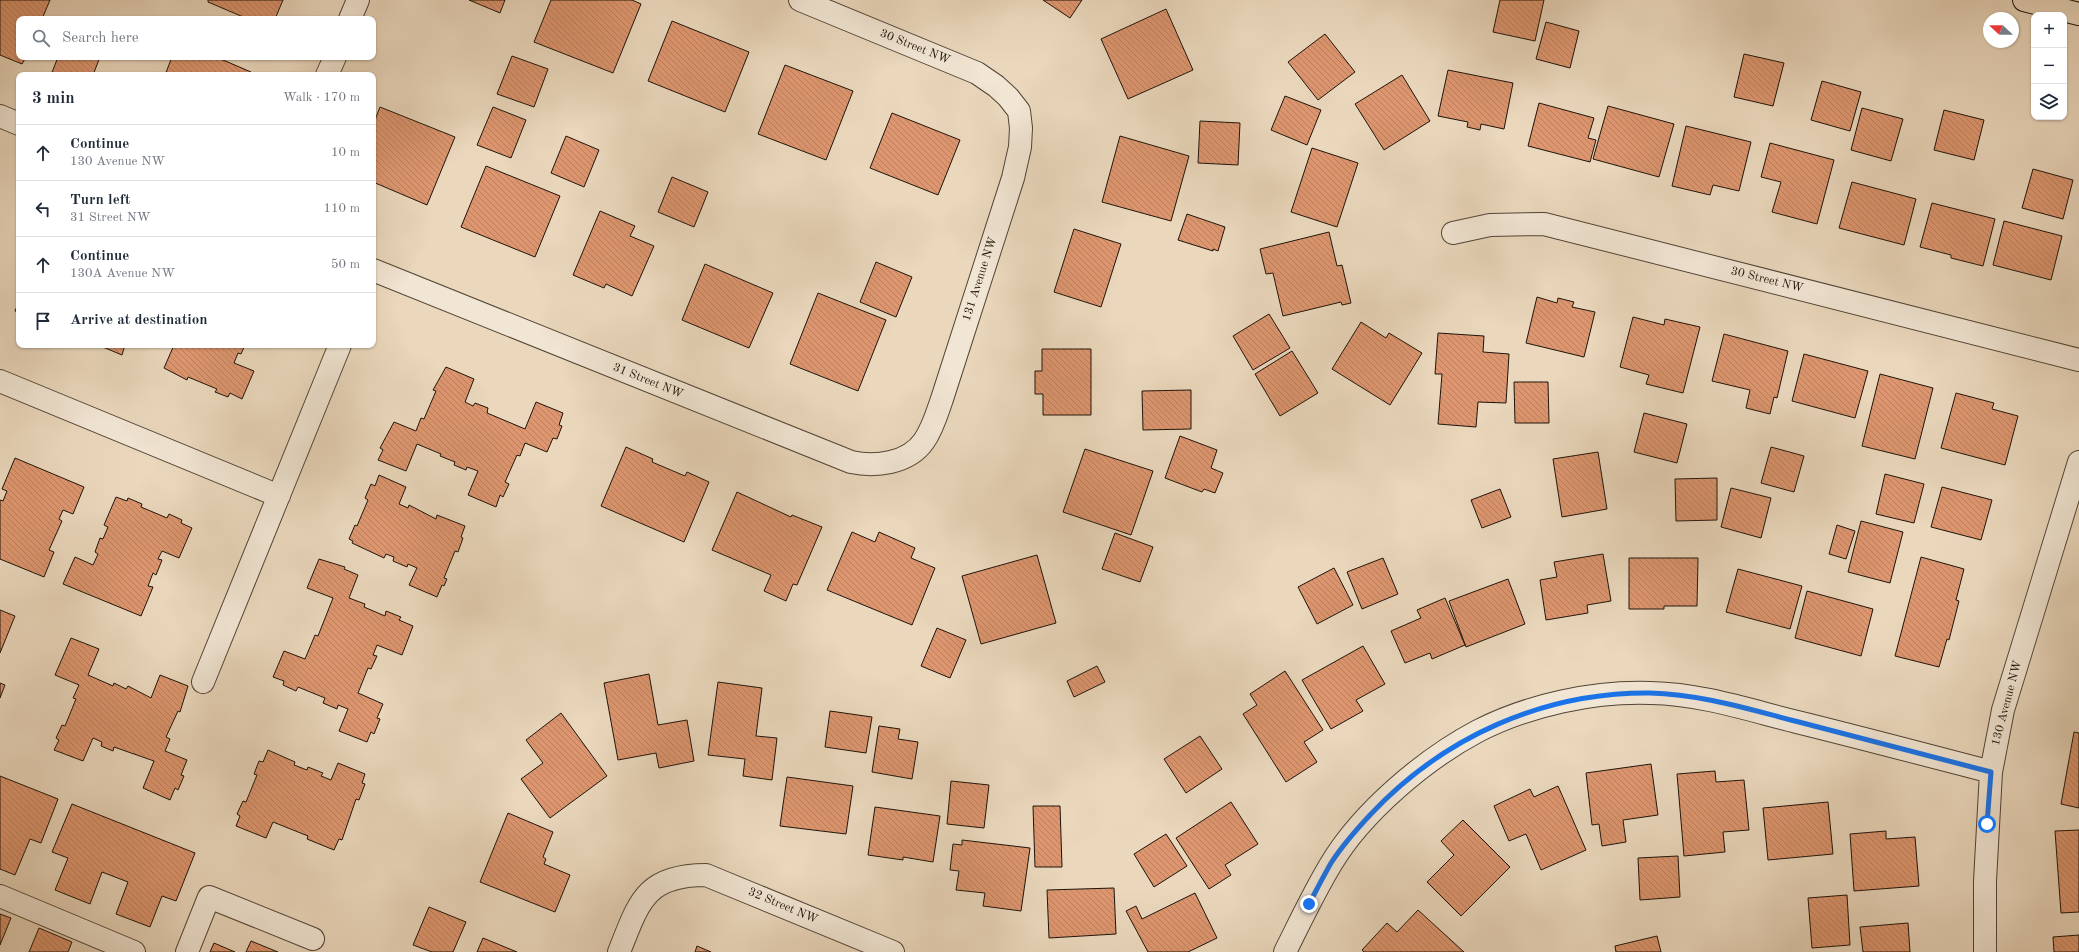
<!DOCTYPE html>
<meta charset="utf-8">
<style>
body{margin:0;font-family:"Old Standard TT",serif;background:#f2f2f3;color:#1f2937}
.controls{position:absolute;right:12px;top:12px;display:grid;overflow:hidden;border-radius:8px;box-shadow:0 1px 3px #0004}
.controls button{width:36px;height:36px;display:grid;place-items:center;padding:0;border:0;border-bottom:1px solid #e0e1e3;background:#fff;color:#1f2937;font:20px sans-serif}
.compass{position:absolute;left:1983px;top:12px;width:36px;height:36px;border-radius:50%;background:#fff;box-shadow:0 1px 3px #0004;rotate:292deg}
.stop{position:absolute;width:12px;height:12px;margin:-9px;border:3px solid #1a73e8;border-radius:50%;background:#fff}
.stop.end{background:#1a73e8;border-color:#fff;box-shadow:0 1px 4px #0008}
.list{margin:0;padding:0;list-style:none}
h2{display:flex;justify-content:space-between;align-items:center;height:52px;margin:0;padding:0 16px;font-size:17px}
h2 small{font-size:13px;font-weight:400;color:#747a83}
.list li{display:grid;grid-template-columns:26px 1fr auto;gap:12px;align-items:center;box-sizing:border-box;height:56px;padding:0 16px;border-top:1px solid #e0e1e3}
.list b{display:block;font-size:15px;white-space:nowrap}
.list p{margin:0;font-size:13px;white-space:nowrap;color:#747a83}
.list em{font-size:13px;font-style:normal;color:#747a83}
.icon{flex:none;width:22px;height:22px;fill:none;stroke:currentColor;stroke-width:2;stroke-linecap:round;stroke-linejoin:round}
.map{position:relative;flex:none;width:2079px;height:952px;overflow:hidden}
.search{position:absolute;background:#fff;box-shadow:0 1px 3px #0004;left:16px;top:16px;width:360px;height:44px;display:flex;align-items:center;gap:10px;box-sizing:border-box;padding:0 14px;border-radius:8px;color:#747a83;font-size:15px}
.panel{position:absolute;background:#fff;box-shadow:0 1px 3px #0004;left:16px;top:72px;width:360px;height:276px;border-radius:8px}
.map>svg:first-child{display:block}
</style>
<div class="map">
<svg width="2079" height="952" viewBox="0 0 2079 952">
<defs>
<pattern id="building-back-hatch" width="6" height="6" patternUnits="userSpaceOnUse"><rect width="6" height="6" fill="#dd966f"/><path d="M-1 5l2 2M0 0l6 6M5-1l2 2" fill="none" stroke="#bd805f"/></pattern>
</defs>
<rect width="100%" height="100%" fill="#ead7bc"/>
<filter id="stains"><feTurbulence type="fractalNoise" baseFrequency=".005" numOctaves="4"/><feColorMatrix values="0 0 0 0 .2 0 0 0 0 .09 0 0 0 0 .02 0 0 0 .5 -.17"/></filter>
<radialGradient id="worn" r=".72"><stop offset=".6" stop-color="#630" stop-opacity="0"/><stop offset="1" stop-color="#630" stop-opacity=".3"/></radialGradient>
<path fill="url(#building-back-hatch)" stroke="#1e140a" d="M 0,0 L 50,0 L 42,19 L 19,19 L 19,57 L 26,57 L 22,64 L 0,55 Z
M 208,0 L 283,0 L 275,19 L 248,19 L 208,2 Z
M 469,0 L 505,0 L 500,13 Z
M 551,0 L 632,0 L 641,4 L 613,73 L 534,42 Z
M 1043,0 L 1082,0 L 1070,18 Z
M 1500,0 L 1544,0 L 1535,41 L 1493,32 Z
M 1166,9 L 1193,70 L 1128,99 L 1101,39 Z
M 672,21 L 749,52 L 725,112 L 648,81 Z
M 1546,22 L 1579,31 L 1570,68 L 1536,59 Z
M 1325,34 L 1355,72 L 1318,100 L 1288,62 Z
M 1744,54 L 1784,63 L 1773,106 L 1734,97 Z
M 512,56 L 548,69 L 534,107 L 497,94 Z
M 58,57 L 100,57 L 93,75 L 51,75 Z
M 172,57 L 216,57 L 251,72 L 250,75 L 165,75 Z
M 785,65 L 853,91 L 826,160 L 758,134 Z
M 1448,70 L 1513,83 L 1504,129 L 1481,124 L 1480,130 L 1467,127 L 1468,122 L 1438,116 Z
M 1402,75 L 1430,121 L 1384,150 L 1355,104 Z
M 1822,81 L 1861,92 L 1850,131 L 1811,120 Z
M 1285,96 L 1321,110 L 1307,145 L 1271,130 Z
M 1539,103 L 1594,118 L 1588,138 L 1596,140 L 1590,162 L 1528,146 Z
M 1608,106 L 1674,124 L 1659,177 L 1593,159 Z
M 380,107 L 455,137 L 427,205 L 373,182 L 373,125 Z
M 493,107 L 526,120 L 511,158 L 477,145 Z
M 1862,108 L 1903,119 L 1891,161 L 1851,150 Z
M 1944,110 L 1984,120 L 1974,160 L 1934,150 Z
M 892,113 L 960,140 L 938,195 L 870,168 Z
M 1200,121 L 1240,123 L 1238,165 L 1198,163 Z
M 1686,126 L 1751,142 L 1739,191 L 1713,185 L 1710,195 L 1672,186 Z
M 566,136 L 599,150 L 584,187 L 551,173 Z
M 1120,136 L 1189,156 L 1171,221 L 1102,202 Z
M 1770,143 L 1834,160 L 1817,224 L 1772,212 L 1781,182 L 1761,177 Z
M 1312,148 L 1358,163 L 1337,227 L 1291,212 Z
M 486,166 L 560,196 L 535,257 L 461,227 Z
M 2033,169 L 2073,180 L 2063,219 L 2022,208 Z
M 672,177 L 708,192 L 694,227 L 658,212 Z
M 1852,182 L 1916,199 L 1904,245 L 1839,228 Z
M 1932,203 L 1995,219 L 1983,266 L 1951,258 L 1951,255 L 1920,247 Z
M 600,211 L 635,226 L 630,236 L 654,246 L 632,296 L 606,284 L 604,288 L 573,275 Z
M 1187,214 L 1225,227 L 1218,251 L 1213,249 L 1213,251 L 1178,240 Z
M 2004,221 L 2062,236 L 2051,280 L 1993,265 Z
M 1074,229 L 1121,244 L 1101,307 L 1054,292 Z
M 1329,232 L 1337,266 L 1342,265 L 1351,303 L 1342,305 L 1341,302 L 1283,316 L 1273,273 L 1266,274 L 1260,249 Z
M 876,262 L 912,277 L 896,317 L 860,302 Z
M 705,264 L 773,293 L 749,348 L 682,320 Z
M 818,293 L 886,320 L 858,391 L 790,364 Z
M 1537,297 L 1557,303 L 1558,298 L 1574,302 L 1572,307 L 1595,312 L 1584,357 L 1526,343 Z
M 19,302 L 19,312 L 15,311 Z
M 1269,314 L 1290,348 L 1253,370 L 1233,336 Z
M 1633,317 L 1664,325 L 1665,319 L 1700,327 L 1683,393 L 1646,384 L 1649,375 L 1620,367 Z
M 1361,322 L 1386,338 L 1389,333 L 1422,353 L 1390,405 L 1332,369 Z
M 1438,333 L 1484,336 L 1483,352 L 1509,354 L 1506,403 L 1478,402 L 1476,427 L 1438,424 L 1442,374 L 1435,374 Z
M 1724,334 L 1788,351 L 1777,398 L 1774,397 L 1770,414 L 1746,408 L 1750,390 L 1712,381 Z
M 98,345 L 125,345 L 122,355 Z
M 174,345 L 245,345 L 241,354 L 238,353 L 234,363 L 254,371 L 242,399 L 230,393 L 228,397 L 215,392 L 217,389 L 188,377 L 187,380 L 164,368 Z
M 1042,349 L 1091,349 L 1091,415 L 1043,415 L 1043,394 L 1035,394 L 1035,371 L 1042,371 Z
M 1292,351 L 1318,393 L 1280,416 L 1255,374 Z
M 1804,354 L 1868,371 L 1855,418 L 1792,401 Z
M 446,367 L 474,379 L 465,402 L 473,406 L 475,403 L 488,408 L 487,413 L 525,429 L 536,402 L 563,413 L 559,425 L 562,426 L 557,439 L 553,438 L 547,452 L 525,443 L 520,456 L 517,455 L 505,482 L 509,484 L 503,497 L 500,495 L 496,507 L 468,495 L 478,471 L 467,467 L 466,470 L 454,465 L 455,462 L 440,456 L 441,454 L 417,444 L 406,471 L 378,460 L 383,450 L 380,448 L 394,422 L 416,431 L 421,418 L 424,419 L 436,391 L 433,390 Z
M 1880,374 L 1933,388 L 1915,459 L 1862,446 Z
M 1514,382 L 1548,382 L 1549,423 L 1515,423 Z
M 1191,390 L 1191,429 L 1143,430 L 1142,391 Z
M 1956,393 L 1994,403 L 1992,409 L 2018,416 L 2005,465 L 1941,448 Z
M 1644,413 L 1687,424 L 1677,463 L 1634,452 Z
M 1180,436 L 1217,450 L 1211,468 L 1223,473 L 1215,493 L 1204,489 L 1202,492 L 1165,478 Z
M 626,447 L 653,459 L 652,462 L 685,476 L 687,472 L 709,482 L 684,542 L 601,506 Z
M 1771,447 L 1804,456 L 1794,492 L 1761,483 Z
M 1085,449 L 1153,471 L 1131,535 L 1063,512 Z
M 1598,452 L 1607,509 L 1562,517 L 1553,459 Z
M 15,458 L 84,487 L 73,514 L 63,510 L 59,519 L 62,521 L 49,550 L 54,552 L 44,577 L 0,559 L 0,500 L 3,501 L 7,491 L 2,489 Z
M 1885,474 L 1924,484 L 1914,523 L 1876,514 Z
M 379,475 L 406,487 L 399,504 L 408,508 L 409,505 L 436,519 L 437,515 L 465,526 L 461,537 L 463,538 L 458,552 L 455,551 L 444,578 L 447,579 L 444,586 L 442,585 L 437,597 L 409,585 L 417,568 L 408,564 L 407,567 L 393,561 L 394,557 L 386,554 L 384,558 L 352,543 L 353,541 L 349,539 L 355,525 L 357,526 L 368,500 L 365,498 L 371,484 L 375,486 Z
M 1717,478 L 1717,520 L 1676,521 L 1675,479 Z
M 1942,487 L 1992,500 L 1981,540 L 1931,527 Z
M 1731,488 L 1771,498 L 1761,538 L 1721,527 Z
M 1500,489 L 1511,517 L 1482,528 L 1471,500 Z
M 737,492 L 791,517 L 792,515 L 822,527 L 797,585 L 793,584 L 786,601 L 764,591 L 771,575 L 712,550 Z
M 116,497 L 127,501 L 128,498 L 142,504 L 141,507 L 167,518 L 169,514 L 182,520 L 181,523 L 192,528 L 179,558 L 162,551 L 158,559 L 162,560 L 156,575 L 153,573 L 148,586 L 153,587 L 141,616 L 63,584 L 75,557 L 93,565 L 98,554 L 95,552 L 100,538 L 103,539 L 108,527 L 104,525 Z
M 1861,521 L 1903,532 L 1890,583 L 1848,572 Z
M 1837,525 L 1855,531 L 1846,559 L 1829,554 Z
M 852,532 L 875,542 L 879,532 L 915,548 L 911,558 L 935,568 L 912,625 L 827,590 Z
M 1115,533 L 1153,547 L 1140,582 L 1102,569 Z
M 1603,554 L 1611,601 L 1587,605 L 1588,613 L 1546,620 L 1540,580 L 1557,577 L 1554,562 Z
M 1037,555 L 1056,623 L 981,644 L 962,576 Z
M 1921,557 L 1964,569 L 1956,600 L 1959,601 L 1949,640 L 1947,639 L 1939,667 L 1895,656 Z
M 1383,558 L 1398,594 L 1362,609 L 1347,572 Z
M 1629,558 L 1698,558 L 1697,606 L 1664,606 L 1664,609 L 1629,609 Z
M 319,559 L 345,567 L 344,569 L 358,575 L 349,598 L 365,604 L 364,607 L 385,616 L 386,611 L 401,617 L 399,620 L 413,626 L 402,655 L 377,645 L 373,655 L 377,656 L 371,669 L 368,668 L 358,693 L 383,704 L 377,718 L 380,719 L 374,734 L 371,732 L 367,742 L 339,731 L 348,709 L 338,705 L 337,709 L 323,703 L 325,698 L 298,687 L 296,691 L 283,685 L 284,681 L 273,677 L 284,651 L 305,659 L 315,635 L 318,636 L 333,598 L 307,588 Z
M 1334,568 L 1353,605 L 1317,624 L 1298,587 Z
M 1738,569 L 1802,586 L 1790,629 L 1726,612 Z
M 1508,579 L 1525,624 L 1466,647 L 1449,601 Z
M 1807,591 L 1873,609 L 1861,656 L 1795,638 Z
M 1445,598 L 1465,645 L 1432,659 L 1430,653 L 1405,663 L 1391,631 L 1421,618 L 1417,610 Z
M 0,610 L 15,616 L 0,653 Z
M 937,628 L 966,640 L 950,678 L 921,666 Z
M 71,638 L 99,649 L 88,675 L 113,686 L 114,683 L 126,689 L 128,686 L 151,698 L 160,675 L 188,686 L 180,712 L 178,711 L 166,737 L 170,739 L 165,751 L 187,760 L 181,775 L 184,776 L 178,790 L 175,788 L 170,800 L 143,788 L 154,761 L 114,747 L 113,751 L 101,746 L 102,742 L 93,738 L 83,761 L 54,750 L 59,740 L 56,738 L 62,725 L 65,726 L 76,699 L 73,698 L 79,685 L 55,675 Z
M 1363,646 L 1385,684 L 1356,700 L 1363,711 L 1331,729 L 1302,680 Z
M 1097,666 L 1105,682 L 1074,697 L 1067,681 Z
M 1285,671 L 1323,730 L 1304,742 L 1317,762 L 1286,782 L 1243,714 L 1257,705 L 1250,694 Z
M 649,674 L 658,725 L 687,720 L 694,761 L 659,768 L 656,753 L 618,760 L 604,683 Z
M 718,682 L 762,688 L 756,736 L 777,738 L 772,780 L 743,776 L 745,759 L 708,755 Z
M 0,683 L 5,685 L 0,698 Z
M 830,711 L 872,717 L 866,753 L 825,747 Z
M 561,713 L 607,776 L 550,818 L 521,779 L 543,763 L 526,740 Z
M 879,726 L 900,729 L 898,739 L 918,742 L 912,779 L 872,772 Z
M 2074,732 L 2079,733 L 2079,808 L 2061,804 Z
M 1200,736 L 1222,769 L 1186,793 L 1164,759 Z
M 268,750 L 295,762 L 294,765 L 307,770 L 308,767 L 323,773 L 321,776 L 331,780 L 338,763 L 365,774 L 362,783 L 365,784 L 359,800 L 356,799 L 342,840 L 339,839 L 334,850 L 307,839 L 308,836 L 273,822 L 266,838 L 236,826 L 240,816 L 237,814 L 243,801 L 246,802 L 257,775 L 254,774 L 259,761 L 263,762 Z
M 1651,764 L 1658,815 L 1623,820 L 1626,842 L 1602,846 L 1599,824 L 1592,825 L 1586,773 Z
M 1715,771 L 1716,782 L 1744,780 L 1749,830 L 1723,832 L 1725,852 L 1684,856 L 1677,774 Z
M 0,776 L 58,799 L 41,843 L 30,839 L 15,875 L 0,869 Z
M 787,777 L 853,786 L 846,834 L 780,826 Z
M 951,781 L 989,785 L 984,828 L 947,824 Z
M 1558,786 L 1586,850 L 1541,870 L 1526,834 L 1509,841 L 1494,806 L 1530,789 L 1534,797 Z
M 1231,802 L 1258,844 L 1225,865 L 1231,875 L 1209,889 L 1176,838 Z
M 1828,802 L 1833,854 L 1768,860 L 1763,808 Z
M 72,804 L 195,853 L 176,901 L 162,896 L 150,927 L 116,914 L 128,882 L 102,872 L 90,904 L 55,890 L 68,858 L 52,852 Z
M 1033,806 L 1060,806 L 1062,867 L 1035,867 Z
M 875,807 L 940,816 L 933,862 L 903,857 L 903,860 L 868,855 Z
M 508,813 L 553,832 L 543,857 L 546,859 L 544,864 L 570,875 L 555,912 L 480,882 Z
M 1463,820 L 1510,867 L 1461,916 L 1427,882 L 1454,855 L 1441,841 Z
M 2079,830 L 2079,912 L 2061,913 L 2055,831 Z
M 1886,831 L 1886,839 L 1915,837 L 1919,886 L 1854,891 L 1850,834 Z
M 1166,834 L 1187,866 L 1154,887 L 1134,854 Z
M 962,840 L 1030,848 L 1021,911 L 983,906 L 985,893 L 956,890 L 959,871 L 950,870 L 953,844 L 962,845 Z
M 1678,856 L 1680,897 L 1640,900 L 1638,858 Z
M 1114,888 L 1116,934 L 1049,938 L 1047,890 Z
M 1195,893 L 1217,938 L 1188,952 L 1148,952 L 1126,911 L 1136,906 L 1142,919 Z
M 1847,895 L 1850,945 L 1812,948 L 1808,898 Z
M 429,907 L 466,922 L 453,952 L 432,952 L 413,945 Z
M 1418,910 L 1464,952 L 1364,952 L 1362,950 L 1387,923 L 1397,932 Z
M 0,914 L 11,918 L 0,945 Z
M 1908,923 L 1910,952 L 1863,952 L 1860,927 Z
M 39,928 L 72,942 L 68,952 L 29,952 Z
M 2079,935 L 2079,952 L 2054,952 L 2053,937 Z
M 1657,936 L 1661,952 L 1616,952 L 1615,946 Z
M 483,938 L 517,952 L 477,952 Z
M 251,941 L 278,952 L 246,952 Z
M 214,943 L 235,952 L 210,952 Z
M 697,946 L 711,952 L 695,952 Z"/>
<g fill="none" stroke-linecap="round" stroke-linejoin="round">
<defs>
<path id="minor" d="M 350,19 L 358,0
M 327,75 L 335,57
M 0,116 L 19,124
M 1453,233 L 1490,225 L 1544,224 L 2079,360
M 373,270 L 851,462 C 875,467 908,464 924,441 C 933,428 937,413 942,399 L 1013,178 L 1020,147 L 1021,128 L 1019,111 L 1008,97 L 996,86 L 977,73 L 800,0
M 0,381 L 279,496
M 203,682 L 340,345
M 0,896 L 134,952
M 187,952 L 209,897 L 313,939
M 619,952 C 639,902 645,875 706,875 L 893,952
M 1285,952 C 1300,922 1314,892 1331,864 C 1362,812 1425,759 1478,731 C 1529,705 1593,691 1651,693 C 1701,694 1749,710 1797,722 C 1862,738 1926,755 1991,772
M 1985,952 L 1985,881 L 1991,772 L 2003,710 L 2079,462"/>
<path id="major" d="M 2024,0 L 2079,14"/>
</defs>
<use href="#minor" stroke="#514536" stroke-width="24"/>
<use href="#major" stroke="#1e140a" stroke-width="24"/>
<use href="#minor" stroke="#f1e5d3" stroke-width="22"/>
<use href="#major" stroke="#ead7bc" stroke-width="22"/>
</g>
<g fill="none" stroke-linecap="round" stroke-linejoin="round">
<path stroke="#1a73e8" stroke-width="5" d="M 1309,904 C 1316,891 1323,877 1331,863 C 1342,846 1356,830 1370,815 C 1443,737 1543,692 1650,693 C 1699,694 1748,709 1795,721 C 1860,738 1925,755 1991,772 L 1987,824"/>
</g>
<g text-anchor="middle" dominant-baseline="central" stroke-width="3.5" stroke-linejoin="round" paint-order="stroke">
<g font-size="12" fill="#1e140a" stroke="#f1e5d3">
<text transform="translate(915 47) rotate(22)">30 Street NW</text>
<text transform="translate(980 279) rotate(-72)">131 Avenue NW</text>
<text transform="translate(1767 280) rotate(14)">30 Street NW</text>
<text transform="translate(648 381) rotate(22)">31 Street NW</text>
<text transform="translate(2007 703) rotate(-75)">130 Avenue NW</text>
<text transform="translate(783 906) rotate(23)">32 Street NW</text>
</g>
</g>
<rect width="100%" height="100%" filter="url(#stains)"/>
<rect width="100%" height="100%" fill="url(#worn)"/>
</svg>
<div class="controls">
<button>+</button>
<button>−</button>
<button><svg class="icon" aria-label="layers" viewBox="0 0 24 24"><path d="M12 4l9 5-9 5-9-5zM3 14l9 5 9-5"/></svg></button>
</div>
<svg class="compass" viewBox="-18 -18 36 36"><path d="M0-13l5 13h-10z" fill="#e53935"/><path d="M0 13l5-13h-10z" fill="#747a83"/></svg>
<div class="stop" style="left:1987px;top:824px"></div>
<div class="stop end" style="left:1309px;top:904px"></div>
<div class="search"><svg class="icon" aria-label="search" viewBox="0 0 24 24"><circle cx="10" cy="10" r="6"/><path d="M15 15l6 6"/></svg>Search here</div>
<section class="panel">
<h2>3 min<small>Walk · 170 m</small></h2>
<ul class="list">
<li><svg class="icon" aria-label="ahead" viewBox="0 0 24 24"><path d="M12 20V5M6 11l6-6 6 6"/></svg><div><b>Continue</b><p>130 Avenue NW</p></div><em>10 m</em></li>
<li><svg class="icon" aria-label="left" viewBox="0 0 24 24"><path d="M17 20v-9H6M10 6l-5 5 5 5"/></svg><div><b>Turn left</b><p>31 Street NW</p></div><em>110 m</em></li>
<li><svg class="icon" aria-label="ahead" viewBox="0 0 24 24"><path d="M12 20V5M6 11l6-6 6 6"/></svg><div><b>Continue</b><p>130A Avenue NW</p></div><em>50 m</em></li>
<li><svg class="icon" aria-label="arrive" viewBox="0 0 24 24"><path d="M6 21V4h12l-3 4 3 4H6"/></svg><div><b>Arrive at destination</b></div></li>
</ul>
</section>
</div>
